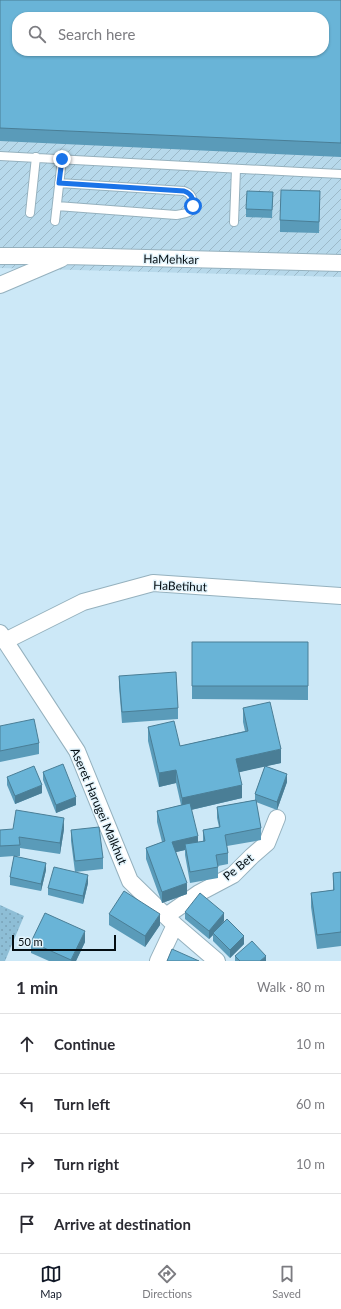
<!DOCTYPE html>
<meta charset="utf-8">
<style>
body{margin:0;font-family:Lato,sans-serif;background:#f2f2f3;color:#2b2b33}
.scale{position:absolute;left:12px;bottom:10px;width:104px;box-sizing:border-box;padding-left:4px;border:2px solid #040d12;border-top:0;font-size:11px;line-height:14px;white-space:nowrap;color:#040d12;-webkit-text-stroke:3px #e3f4fc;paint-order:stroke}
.stop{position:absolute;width:12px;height:12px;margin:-9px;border:3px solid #1a73e8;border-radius:50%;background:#fff}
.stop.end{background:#1a73e8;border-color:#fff;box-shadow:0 1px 4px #0008}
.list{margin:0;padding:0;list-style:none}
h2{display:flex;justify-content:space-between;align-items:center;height:52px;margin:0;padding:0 16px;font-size:17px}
h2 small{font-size:13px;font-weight:400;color:#7c7c81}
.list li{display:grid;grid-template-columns:26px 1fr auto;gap:12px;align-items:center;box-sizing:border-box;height:60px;padding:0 16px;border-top:1px solid #e1e1e2}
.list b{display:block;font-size:15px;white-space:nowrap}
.list em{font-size:13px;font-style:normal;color:#7c7c81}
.icon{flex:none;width:22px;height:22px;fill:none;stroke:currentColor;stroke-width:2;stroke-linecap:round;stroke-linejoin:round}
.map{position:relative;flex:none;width:341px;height:961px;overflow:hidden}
.search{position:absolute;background:#fff;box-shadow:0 1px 3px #0004;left:12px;right:12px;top:12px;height:44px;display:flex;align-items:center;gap:10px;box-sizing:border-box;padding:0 14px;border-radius:16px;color:#7c7c81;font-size:15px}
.sheet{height:292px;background:#fff}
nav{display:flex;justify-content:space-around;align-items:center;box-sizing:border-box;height:56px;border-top:1px solid #e1e1e2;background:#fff;font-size:11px;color:#7c7c81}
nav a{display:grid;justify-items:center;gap:2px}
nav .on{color:#111827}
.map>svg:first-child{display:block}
</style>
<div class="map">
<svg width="341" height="961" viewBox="0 0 341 961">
<defs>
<pattern id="industrial-furrows" width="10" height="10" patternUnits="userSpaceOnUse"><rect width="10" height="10" fill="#b7d9eb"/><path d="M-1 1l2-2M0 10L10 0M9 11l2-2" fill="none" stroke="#9cb9c8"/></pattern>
<pattern id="grass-dots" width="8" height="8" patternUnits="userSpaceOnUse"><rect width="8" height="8" fill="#8ebed6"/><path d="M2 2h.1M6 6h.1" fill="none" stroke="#79a2b7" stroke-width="1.8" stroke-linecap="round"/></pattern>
</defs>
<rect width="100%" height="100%" fill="#cce8f7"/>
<path fill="url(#industrial-furrows)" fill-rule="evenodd" d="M 0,0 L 341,0 L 341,277 L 0,268 ZM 17,17 L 324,17 L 324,51 L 17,51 Z"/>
<path fill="url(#grass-dots)" d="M 0,905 L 24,916 L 5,961 L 0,961 Z"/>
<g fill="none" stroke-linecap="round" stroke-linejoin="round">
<defs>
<path id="lane" d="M 0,156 L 300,172 L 341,174
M 57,206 L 176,215 C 180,214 185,214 189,212 C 197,205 193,194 184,191 L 59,183
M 30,213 L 36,157
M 55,221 L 62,159
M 234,222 L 236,169"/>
<path id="street" d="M 0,256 L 66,256 L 341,263
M 0,285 L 61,259
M 0,633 L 77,751 L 130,881 L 175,925 L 217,961
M 5,641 L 83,602 L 153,583 L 341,596
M 166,916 L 199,893 L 233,875 L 252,856 L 267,843 L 277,818
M 158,961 L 175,925"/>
</defs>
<use href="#lane" stroke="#95b1be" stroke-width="10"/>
<use href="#street" stroke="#95b1be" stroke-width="18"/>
<use href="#lane" stroke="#fff" stroke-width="8"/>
<use href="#street" stroke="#fff" stroke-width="16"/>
</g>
<path fill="#5a9bb9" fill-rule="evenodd" d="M 0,0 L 341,0 L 341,157 L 0,141 Z
M 273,192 L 272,218 L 246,217 L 246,209 Z
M 320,202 L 319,233 L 280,232 L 280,220 Z
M 192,642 L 308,642 L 308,700 L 192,699 Z
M 119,676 L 178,708 L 178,719 L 122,723 L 119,687 Z
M 243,708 L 281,763 L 266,766 L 287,782 L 277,810 L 256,802 L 261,828 L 261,840 L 227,846 L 228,853 L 228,864 L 218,866 L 218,878 L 190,883 L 185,855 L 185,850 L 176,852 L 187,894 L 162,903 L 146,859 L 146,848 L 162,842 L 157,822 L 157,811 L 181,805 L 176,783 L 159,787 L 148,741 L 148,727 L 180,746 L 245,731 L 243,722 ZM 265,766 L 255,794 L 255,800 L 217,807 L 217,818 L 219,827 L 203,830 L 203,841 L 198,842 L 191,810 L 242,798 L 239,772 Z
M 0,726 L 39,743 L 39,754 L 0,762 Z
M 43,772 L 76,805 L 56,813 L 43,780 Z
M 7,777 L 42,793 L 15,804 L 7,785 Z
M 64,829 L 60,854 L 20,848 L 20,856 L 14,856 L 46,870 L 41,891 L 10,885 L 10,877 L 14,856 L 0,857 L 0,830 Z
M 71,830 L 103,858 L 103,869 L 75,872 L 71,841 Z
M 341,872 L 341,946 L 317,949 L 311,907 L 311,893 L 333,890 L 333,873 Z
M 88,883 L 83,904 L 48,895 L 48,888 Z
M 185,912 L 224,921 L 219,927 L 244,944 L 230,958 L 213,941 L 213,935 L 209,939 L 185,919 Z
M 109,914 L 160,925 L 145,947 L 109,925 Z
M 31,942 L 85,942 L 76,961 L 49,961 L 31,953 Z
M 235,956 L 266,961 L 235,961 Z"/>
<path fill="#4a7e96" d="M 281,749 L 281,763 L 236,773 L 236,759 Z
M 176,770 L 176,783 L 159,787 L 159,773 Z
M 287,774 L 287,782 L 277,810 L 277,802 Z
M 42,785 L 42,793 L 15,804 L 15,796 Z
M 242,785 L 242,798 L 182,812 L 182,798 Z
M 76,797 L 76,805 L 56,813 L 56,805 Z
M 64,818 L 64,829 L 60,854 L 60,843 Z
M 198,836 L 198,847 L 185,844 L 185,850 L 172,853 L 172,842 Z
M 46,863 L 46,870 L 41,891 L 41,884 Z
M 88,875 L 88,883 L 83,904 L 83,896 Z
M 187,883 L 187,894 L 162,903 L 162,892 Z
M 224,913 L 224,921 L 213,934 L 213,933 L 213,935 L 209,939 L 209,931 Z
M 160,914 L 160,925 L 145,947 L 145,936 Z
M 85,931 L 85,942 L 76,961 L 71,961 Z
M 244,936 L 244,944 L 230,958 L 230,950 Z
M 266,956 L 266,961 L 260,961 Z"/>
<path fill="#69b4d7" stroke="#4a7e96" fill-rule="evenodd" d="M 0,0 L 341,0 L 341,143 L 0,128 ZM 17,17 L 324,17 L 324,51 L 17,51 Z
M 281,190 L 320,191 L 319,222 L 280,220 Z
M 247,191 L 273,192 L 272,210 L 246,209 Z
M 192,642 L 308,642 L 308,686 L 192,686 Z
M 176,672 L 178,708 L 122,712 L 119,676 Z
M 270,702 L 281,749 L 236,759 L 242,785 L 182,798 L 176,770 L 159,773 L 148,727 L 174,721 L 180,746 L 248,731 L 243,708 Z
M 34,719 L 39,743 L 0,751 L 0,726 Z
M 63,764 L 76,797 L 56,805 L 43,772 Z
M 34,766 L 42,785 L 15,796 L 7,777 Z
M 265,766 L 287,774 L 277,802 L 255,794 Z
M 256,800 L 261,828 L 225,835 L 228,853 L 216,855 L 218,867 L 190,872 L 185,844 L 205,841 L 203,830 L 220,827 L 217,807 Z
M 190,803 L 198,836 L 172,842 L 187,883 L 162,892 L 146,848 L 165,841 L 157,811 Z
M 16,810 L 64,818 L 60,843 L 19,837 L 20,845 L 0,846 L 0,830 L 13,829 Z
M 99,827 L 103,858 L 75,861 L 71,830 Z
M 14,856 L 46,863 L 41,884 L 10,877 Z
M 54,867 L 88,875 L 83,896 L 48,888 Z
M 341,872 L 341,932 L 317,935 L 311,893 L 334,890 L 333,873 Z
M 124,891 L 160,914 L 145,936 L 109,914 Z
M 200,893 L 224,913 L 209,931 L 185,912 Z
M 45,913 L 85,931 L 71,960 L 31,942 Z
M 227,919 L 244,936 L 230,950 L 213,933 Z
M 252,941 L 266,956 L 260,961 L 240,961 L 235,956 Z
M 172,949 L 199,961 L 167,961 Z"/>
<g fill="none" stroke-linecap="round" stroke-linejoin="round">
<path stroke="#1a73e8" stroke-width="5" d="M 62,159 L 59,183 L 184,191 C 192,194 193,198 193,206"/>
</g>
<g text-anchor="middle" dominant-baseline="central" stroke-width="3" stroke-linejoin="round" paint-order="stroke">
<g font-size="12" fill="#040d12" stroke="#e3f4fc">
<text transform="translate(171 259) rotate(1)">HaMehkar</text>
<text transform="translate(180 586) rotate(2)">HaBetihut</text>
<text transform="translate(99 806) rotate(67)">Aseret Harugei Malkhut</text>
<text transform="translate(238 867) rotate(-39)">Pe Bet</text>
</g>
</g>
</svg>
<div class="scale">50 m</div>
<div class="stop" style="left:193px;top:206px"></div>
<div class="stop end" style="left:62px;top:159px"></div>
<div class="search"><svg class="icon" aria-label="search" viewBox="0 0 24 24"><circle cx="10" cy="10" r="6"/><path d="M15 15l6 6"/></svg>Search here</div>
</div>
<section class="sheet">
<h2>1 min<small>Walk · 80 m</small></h2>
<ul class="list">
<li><svg class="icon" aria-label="ahead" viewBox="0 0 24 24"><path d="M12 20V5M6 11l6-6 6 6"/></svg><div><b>Continue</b></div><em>10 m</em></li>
<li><svg class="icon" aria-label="left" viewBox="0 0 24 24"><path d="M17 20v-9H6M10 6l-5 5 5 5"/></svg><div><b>Turn left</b></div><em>60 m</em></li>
<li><svg class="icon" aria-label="right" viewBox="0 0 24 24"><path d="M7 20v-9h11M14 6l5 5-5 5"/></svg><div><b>Turn right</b></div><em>10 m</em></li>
<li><svg class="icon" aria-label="arrive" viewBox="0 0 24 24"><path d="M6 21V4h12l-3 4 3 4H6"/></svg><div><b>Arrive at destination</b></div></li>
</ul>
</section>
<nav>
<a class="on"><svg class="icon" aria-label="map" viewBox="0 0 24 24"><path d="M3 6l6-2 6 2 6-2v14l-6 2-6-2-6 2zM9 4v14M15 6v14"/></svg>Map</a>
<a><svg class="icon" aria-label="directions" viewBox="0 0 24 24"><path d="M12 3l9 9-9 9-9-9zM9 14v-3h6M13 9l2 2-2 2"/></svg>Directions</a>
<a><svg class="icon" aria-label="saved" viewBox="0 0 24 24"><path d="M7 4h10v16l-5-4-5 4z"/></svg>Saved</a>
</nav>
